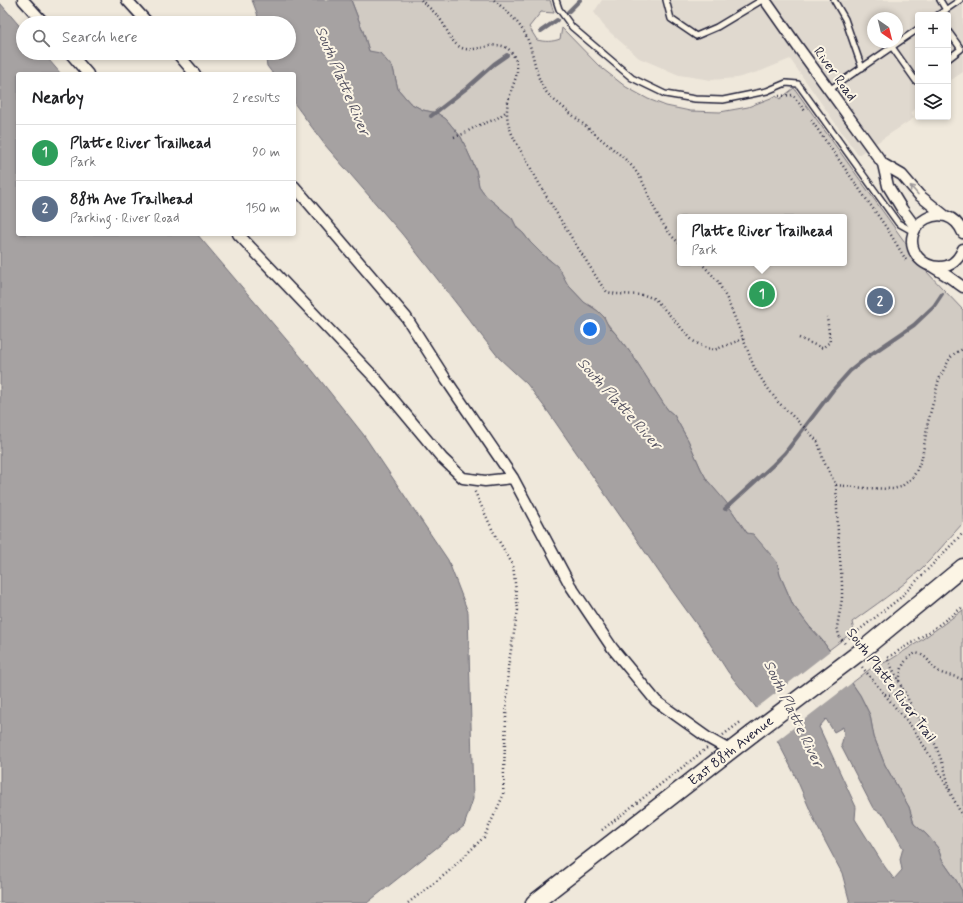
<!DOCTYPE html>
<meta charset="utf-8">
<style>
body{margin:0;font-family:Mynerve,sans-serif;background:#f6f6f6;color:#202124}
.controls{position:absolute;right:12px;top:12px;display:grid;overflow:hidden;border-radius:4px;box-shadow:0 2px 6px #0003}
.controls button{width:36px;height:36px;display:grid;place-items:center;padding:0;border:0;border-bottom:1px solid #e0e0e0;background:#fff;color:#202124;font:20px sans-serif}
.compass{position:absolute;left:867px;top:12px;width:36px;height:36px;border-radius:50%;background:#fff;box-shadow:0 2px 6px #0003;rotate:145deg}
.you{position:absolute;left:590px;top:329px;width:14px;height:14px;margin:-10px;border:3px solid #fff;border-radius:50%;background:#1a73e8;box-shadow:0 0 0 6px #1a73e833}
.badge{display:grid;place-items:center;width:26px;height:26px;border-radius:50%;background:#7c3aed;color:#fff;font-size:13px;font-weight:700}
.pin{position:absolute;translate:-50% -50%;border:2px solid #fff;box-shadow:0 1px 4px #0006}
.popup{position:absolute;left:677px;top:214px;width:170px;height:52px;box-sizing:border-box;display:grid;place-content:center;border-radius:4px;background:#fff;filter:drop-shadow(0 1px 3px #0005);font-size:13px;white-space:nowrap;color:#757577}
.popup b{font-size:15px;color:#202124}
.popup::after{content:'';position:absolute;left:50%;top:100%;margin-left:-8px;border:8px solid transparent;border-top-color:#fff}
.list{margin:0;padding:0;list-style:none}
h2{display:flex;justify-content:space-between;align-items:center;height:52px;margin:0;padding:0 16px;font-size:17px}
h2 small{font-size:13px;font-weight:400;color:#757577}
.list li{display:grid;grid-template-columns:26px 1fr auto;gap:12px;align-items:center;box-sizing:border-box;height:56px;padding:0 16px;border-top:1px solid #e0e0e0}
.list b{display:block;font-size:15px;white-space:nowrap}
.list p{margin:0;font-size:13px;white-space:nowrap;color:#757577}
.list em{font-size:13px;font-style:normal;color:#757577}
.icon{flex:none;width:22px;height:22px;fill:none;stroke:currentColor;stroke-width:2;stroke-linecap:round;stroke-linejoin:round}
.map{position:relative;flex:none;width:963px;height:903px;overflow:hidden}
.search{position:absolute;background:#fff;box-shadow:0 2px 6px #0003;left:16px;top:16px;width:280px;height:44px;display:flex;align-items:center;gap:10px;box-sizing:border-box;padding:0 14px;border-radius:22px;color:#757577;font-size:15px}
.panel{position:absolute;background:#fff;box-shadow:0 2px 6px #0003;left:16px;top:72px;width:280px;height:164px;border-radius:4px}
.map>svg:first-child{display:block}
</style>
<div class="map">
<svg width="963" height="903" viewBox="0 0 963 903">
<rect width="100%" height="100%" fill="#efe8db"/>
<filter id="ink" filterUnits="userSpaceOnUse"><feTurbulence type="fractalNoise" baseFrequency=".025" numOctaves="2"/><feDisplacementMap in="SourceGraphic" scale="8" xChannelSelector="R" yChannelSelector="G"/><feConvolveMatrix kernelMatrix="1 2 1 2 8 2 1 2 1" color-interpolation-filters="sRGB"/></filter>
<g filter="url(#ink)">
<path fill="#e0d9cf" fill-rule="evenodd" d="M 602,0 L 963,0 L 963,72 L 948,82 L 948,15 L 918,15 L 918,106 L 911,113 L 914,118 L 858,155 L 790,59 L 761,71 L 737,78 L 711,80 L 679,75 L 639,58 L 612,34 L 603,25 L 594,12 ZM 873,18 L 897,18 L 897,42 L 873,42 Z"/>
<path fill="#d1cbc3" stroke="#7a767f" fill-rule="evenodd" d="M 351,0 L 550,0 L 554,13 L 541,12 L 529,27 L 537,40 C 545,42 552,42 560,39 L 562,28 L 599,66 L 626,87 L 648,99 L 666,106 L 690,111 L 720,112 L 748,107 L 776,96 L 780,99 L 794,88 L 925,270 L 963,310 L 963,523 C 948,539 935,556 919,571 C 898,590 875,605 852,622 L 854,631 L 829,650 L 822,640 L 809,626 L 793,605 L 780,575 L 777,562 L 747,533 L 730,508 L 707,480 L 701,469 L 688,440 L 674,415 L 668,410 L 663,403 L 633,356 L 616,334 L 606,322 L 604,317 L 593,307 L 587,305 L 584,302 L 568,285 L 551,261 L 542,254 L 530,242 L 523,233 L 517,228 L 512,218 L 486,196 L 479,186 L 476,170 L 461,137 L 446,119 L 437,113 L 423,110 L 410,103 L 398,89 L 393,68 L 369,51 L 363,31 ZM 680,217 L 844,217 L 844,263 L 680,263 Z
M 963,610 L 963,894 L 956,880 L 942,860 L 938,848 L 926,834 L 914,824 L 909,807 L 885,765 L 874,737 L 870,715 L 860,695 L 852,683 L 870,669 L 890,660 L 920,641 Z"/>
<path fill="#a6a2a2" stroke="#716f79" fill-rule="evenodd" d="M 252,0 L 351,0 L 363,31 L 369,51 L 380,53 L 393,68 L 398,89 L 410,103 L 423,110 L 437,113 L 446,119 L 461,137 L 476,170 L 479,186 L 486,196 L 512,218 L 517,228 L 523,233 L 530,242 L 542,254 L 557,266 L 561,272 L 568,285 L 584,302 L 598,311 L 604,317 L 609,327 L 616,334 L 633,356 L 663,403 L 668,410 L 674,415 L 688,440 L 701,469 L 707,480 L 726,502 L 747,533 L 753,534 L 777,562 L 780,575 L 793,605 L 809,626 L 822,640 L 860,695 L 870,715 L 874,737 L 885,765 L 909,807 L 914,824 L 926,834 L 938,848 L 942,860 L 956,880 L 962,891 L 963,903 L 850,903 L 842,873 L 817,826 L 794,773 L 778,742 L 755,706 L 728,672 L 705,636 L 661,575 L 549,413 L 527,384 L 499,358 L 402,234 L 325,145 L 294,103 L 294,74 L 273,74 L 267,66 L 265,53 L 289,53 L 289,23 L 259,23 L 257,13 ZM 826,719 L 834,732 L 843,727 L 844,734 L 841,746 L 873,808 L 885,816 L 903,848 L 900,859 L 902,870 L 894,879 L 885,867 L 855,819 L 856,807 L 819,727 Z
M 0,3 L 23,30 L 23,53 L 43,53 L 61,74 L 18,74 L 18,234 L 197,234 L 313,371 L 363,434 L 448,560 L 468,612 L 473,799 L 464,826 L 367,903 L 0,903 Z"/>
<path fill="#efe8db" d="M 831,650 L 853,682 L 775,742 L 754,710 Z"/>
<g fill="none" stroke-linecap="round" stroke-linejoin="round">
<path stroke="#716f79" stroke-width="4" d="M 568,12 L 580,0
M 541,31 L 557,20
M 431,116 L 467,88 L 494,64 L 507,55
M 725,509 L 773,465 L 785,453 L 833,390 L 850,371 L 870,355 L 914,325 L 934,306 L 942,294"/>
<defs>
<path id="service" d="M 556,0 L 559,9 L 572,27 L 632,78 L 665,94 L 695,99 L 723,100 L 767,91 L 786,83 L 798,84 L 898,223 L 914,232
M 666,0 L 671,19 L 696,36 L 717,27 L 762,0
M 834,0 L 845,19 L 862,68
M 940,0 L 946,10
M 938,15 L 960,0
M 948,31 L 961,49 L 948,59
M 892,47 L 916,81 L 918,80
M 829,90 L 918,29"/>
<path id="minor" d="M 23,0 L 44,23
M 127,0 L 148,23
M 765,0 L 798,47 L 883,164 L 902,175 L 919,195 L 944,215
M 70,53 L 88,74
M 177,53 L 195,74
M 883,164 L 888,186 L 902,209 L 916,228
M 294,186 L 406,317 L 447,381 L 513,478 L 570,585 L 613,649 L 656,701 L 708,738 L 731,751
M 963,233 C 947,195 896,225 917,256 C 923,264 930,267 940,267 C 951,267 959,259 963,249
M 238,234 L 376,379 L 442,458 L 463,478 L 485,481 L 513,478
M 933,267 L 949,277 L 963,287"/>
<path id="primary" d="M 860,652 L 963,567
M 534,903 L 752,734"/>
</defs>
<use href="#service" stroke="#22223b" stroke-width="8"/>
<use href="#minor" stroke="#22223b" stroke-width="13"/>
<use href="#primary" stroke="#22223b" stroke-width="19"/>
<path stroke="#22223b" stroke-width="2.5" stroke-dasharray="1 3" stroke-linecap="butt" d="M 421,0 C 427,6 435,12 440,19 C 448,29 450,43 462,48 C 477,54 499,36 511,52 C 514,56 517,61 517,66 C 518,75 513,84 511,92 C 507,102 506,112 508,122 C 511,136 521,151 528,163 C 550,205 577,246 602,286 L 607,292 L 616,294 L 644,295 L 655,299 L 693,341 L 704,347 L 714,350 L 743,339
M 494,0 C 504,9 515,18 522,29 C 534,46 533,69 543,87 C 547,94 552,99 558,103 L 625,159 C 629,163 634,168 637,173 C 643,181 647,191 651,201 C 658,217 667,233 680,244
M 779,96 L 793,95 L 805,111
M 811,120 L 888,230 L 906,260
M 454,137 L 463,134 L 477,126 L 496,119 L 507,111
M 701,263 L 717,280 L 727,299 L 737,323 L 754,367 L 764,383 L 778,402 L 809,432 L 818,442 L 824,462 L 836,485 L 838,534 L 842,583 L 842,599 L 837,627 L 839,636 L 846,645
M 799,338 L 822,348 L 830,342 L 827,317
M 836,485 L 864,488 L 893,489 L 901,487 L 912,478 L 916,472 L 922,458 L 928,422 L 939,379 L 950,358 L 955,353 L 963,349
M 849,638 L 900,598 L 963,533
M 862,667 L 914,730 L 934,762 L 963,817
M 899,681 C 902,667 902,660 916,653 C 929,656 929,665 938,671 C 945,676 955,675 963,680
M 885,694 C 893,696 899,695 901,686
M 723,735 L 742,721
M 950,790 L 944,767 L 935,744 L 925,727 L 914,711 L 887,658 L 929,632 L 963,607
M 602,830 L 707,748
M 408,903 L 447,873 L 484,837 L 503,796 L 508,667 L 518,610 L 513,565 L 493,531 L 474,490"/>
<use href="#service" stroke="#fcf5e5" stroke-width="5"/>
<use href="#minor" stroke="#fcf5e5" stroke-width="10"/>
<use href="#primary" stroke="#fcf5e5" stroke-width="16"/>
<defs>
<path id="primary-bridge" d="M 752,734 L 860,652"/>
</defs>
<use href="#primary-bridge" stroke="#22223b" stroke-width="19" stroke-linecap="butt"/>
<use href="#primary-bridge" stroke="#fcf5e5" stroke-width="16"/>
</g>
<defs><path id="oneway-shaft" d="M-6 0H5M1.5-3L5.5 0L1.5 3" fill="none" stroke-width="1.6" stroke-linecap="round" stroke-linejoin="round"/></defs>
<use stroke="#9a9698" href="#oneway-shaft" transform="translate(914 190) rotate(-131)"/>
</g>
<g text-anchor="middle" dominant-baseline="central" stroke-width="4" stroke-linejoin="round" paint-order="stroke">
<g font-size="14" fill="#22223b" stroke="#fcf5e5">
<text transform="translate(835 74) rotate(54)">River Road</text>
<text transform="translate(891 685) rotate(53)">South Platte River Trail</text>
<text transform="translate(731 751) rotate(-38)">East 88th Avenue</text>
</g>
<g font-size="15" font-style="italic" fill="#575564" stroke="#fcf5e5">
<text transform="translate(342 81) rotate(67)">South Platte River</text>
<text transform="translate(619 404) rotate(48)">South Platte River</text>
<text transform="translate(793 714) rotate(64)">South Platte River</text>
</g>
</g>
</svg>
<div class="controls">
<button>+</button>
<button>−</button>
<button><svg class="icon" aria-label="layers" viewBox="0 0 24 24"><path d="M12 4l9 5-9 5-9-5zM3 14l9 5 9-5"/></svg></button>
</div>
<svg class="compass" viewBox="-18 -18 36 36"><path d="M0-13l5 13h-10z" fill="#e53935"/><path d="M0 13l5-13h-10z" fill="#757577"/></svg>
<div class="you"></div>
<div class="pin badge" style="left:762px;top:294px;background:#2e9e5b">1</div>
<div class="popup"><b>Platte River Trailhead</b>Park</div>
<div class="pin badge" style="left:880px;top:301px;background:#5c6f8a">2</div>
<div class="search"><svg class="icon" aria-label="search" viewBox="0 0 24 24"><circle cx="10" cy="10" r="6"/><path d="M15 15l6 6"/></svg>Search here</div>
<section class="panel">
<h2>Nearby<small>2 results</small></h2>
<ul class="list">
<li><span class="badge" style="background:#2e9e5b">1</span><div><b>Platte River Trailhead</b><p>Park</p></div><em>90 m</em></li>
<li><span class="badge" style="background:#5c6f8a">2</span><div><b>88th Ave Trailhead</b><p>Parking · River Road</p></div><em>150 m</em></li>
</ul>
</section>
</div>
